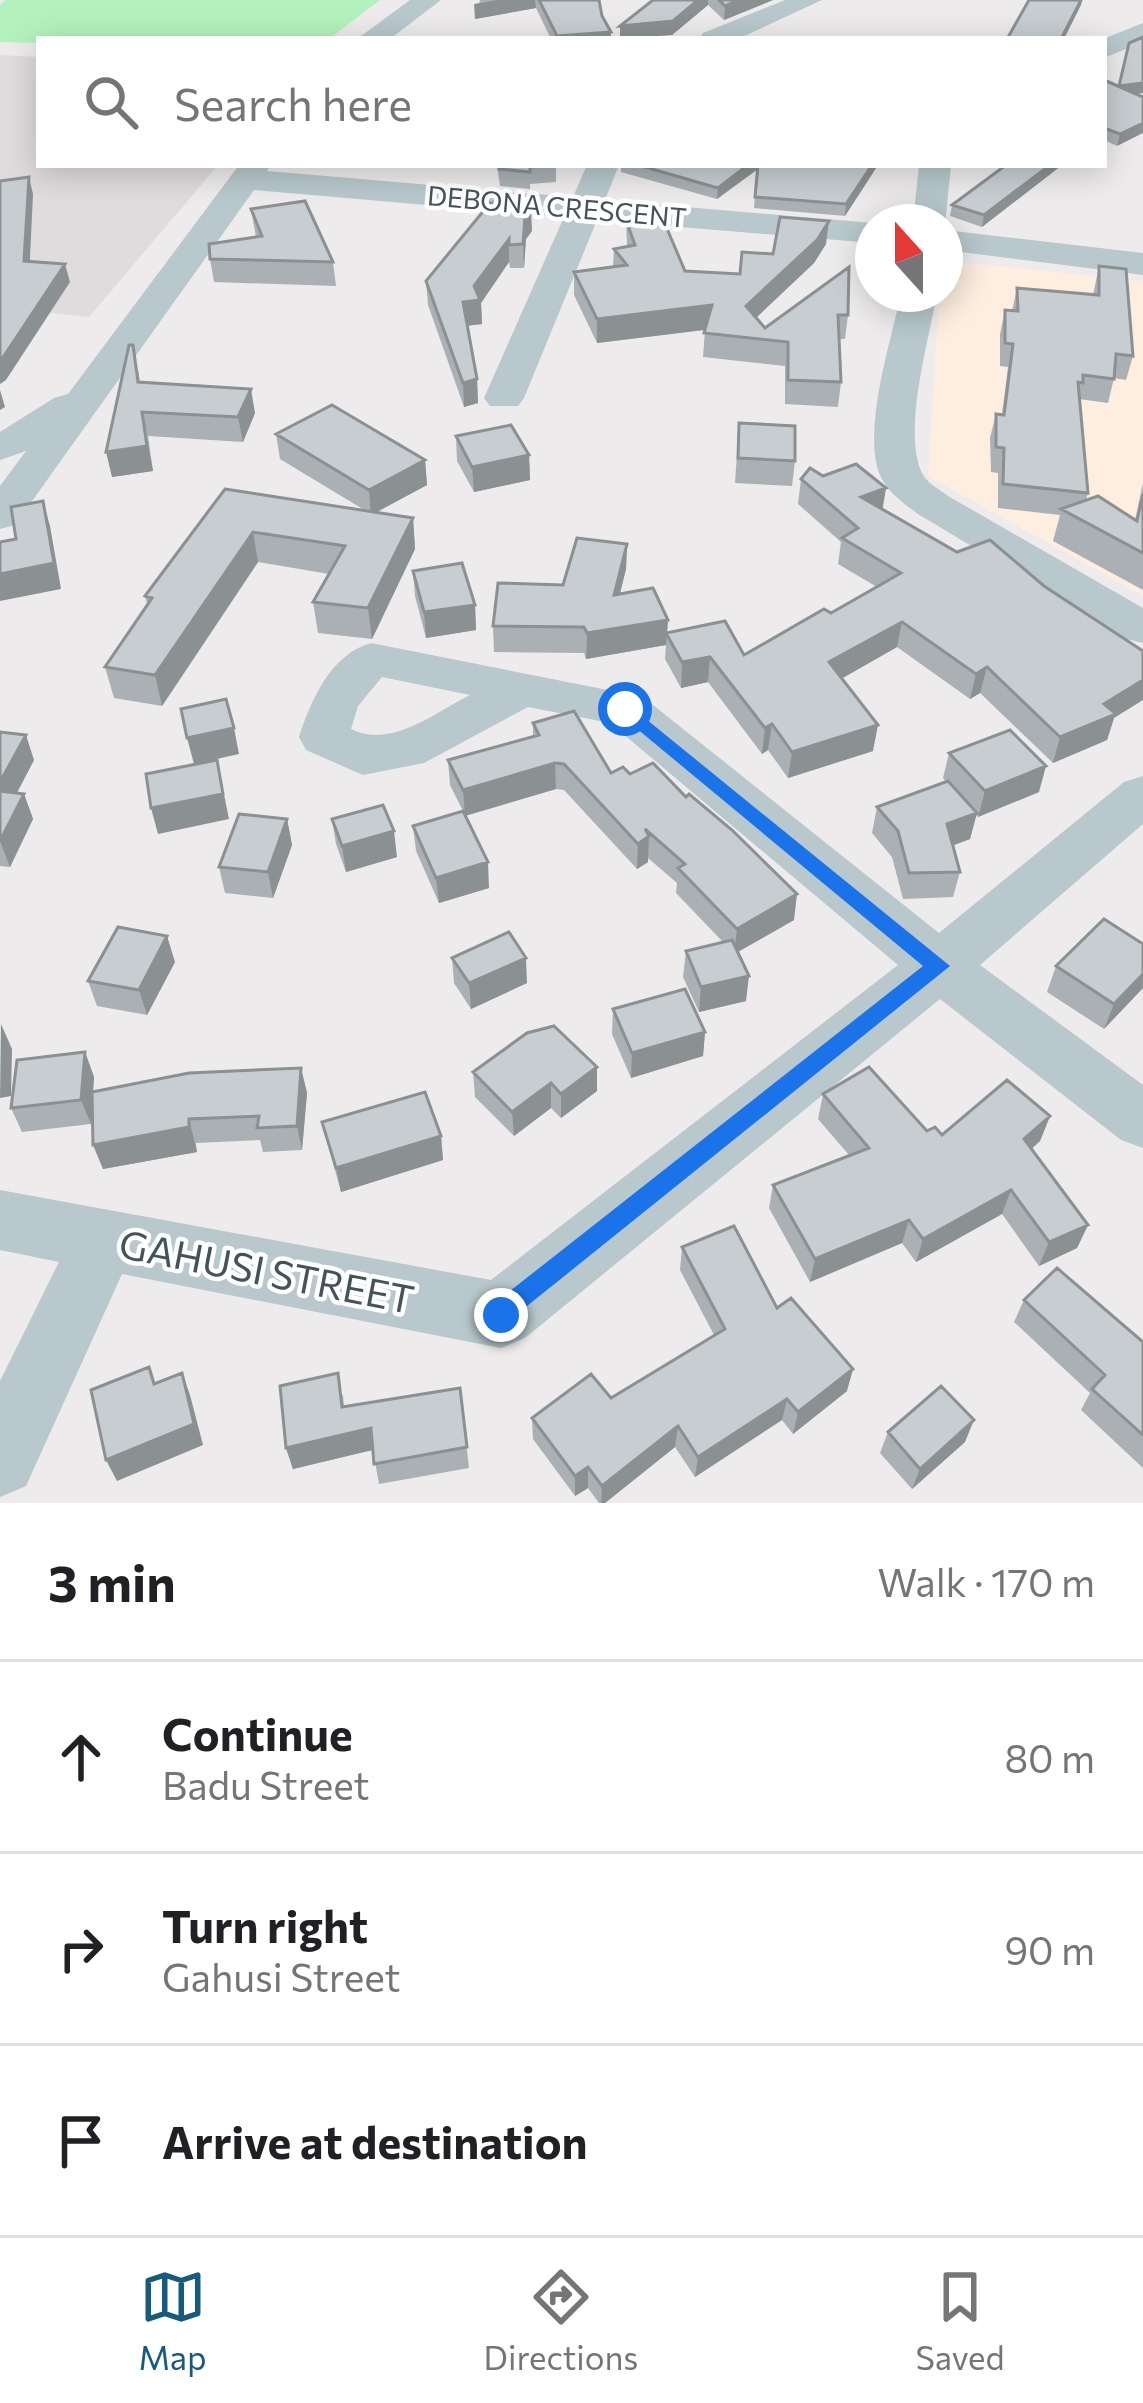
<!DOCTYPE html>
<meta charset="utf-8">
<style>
body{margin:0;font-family:Commissioner,sans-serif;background:#f2f2f2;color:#202124}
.compass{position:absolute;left:855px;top:204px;width:108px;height:108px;border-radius:50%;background:#fff;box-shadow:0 6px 30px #0003;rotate:339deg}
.stop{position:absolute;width:36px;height:36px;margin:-27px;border:9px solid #1a73e8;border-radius:50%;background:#fff}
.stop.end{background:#1a73e8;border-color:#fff;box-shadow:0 3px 12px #0008}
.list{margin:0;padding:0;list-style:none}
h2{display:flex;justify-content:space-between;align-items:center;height:156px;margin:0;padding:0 48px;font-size:51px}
h2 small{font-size:39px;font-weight:400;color:#757577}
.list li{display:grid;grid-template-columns:78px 1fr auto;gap:36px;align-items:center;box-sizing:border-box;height:192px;padding:0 48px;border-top:3px solid #e0e0e0}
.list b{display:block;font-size:45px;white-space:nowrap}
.list p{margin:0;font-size:39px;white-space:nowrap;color:#757577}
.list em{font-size:39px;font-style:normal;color:#757577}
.icon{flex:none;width:66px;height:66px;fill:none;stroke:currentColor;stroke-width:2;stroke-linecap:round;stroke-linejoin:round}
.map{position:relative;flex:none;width:1143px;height:1503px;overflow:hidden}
.search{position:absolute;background:#fff;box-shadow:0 6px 30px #0003;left:36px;right:36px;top:36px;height:132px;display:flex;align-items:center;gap:30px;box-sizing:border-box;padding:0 42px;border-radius:0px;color:#757577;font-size:45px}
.sheet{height:732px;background:#fff}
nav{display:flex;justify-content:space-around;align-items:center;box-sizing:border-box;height:168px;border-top:3px solid #e0e0e0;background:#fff;font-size:33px;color:#757577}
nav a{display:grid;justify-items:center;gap:6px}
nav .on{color:#165a7d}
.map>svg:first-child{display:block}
</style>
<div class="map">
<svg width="1143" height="1503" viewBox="0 0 1143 1503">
<rect width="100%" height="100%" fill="#eeebec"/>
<path fill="#fdeee0" d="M 961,262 L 1143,281 L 1143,596 L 928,476 L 939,294 L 945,294 L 945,266 Z"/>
<path fill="#e0dcde" d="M 0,55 L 39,57 L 39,165 L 218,165 L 89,317 L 0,307 Z"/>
<path fill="#b4f2bd" d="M 5,0 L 380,0 L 329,39 L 39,39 L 39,43 L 0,42 L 0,5 Z"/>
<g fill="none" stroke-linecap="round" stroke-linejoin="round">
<path fill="#b8c8cc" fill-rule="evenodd" d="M 410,0 L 441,0 L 390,39 L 357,39 Z
M 785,0 L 822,0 L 738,39 L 699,39 L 703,33 Z
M 1143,23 L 1143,42 L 1104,58 L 1103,39 Z
M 239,165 L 271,165 L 267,171 L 573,197 L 587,165 L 619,165 L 605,200 L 873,223 L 873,243 L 597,220 L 524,398 L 518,406 L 490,406 L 484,398 L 564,217 L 254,190 L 15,525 L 0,529 L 0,486 L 26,451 L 0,460 L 0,432 L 54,398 L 68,394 Z
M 919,165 L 951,165 L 945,225 L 913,222 Z
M 945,230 L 1143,253 L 1143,275 L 945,250 Z
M 901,294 L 937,294 C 929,339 903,428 921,471 C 925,482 939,489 948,496 L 1143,608 L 1143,643 L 1126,639 L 918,514 C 903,503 886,491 879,473 C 863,427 891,341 901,294 Z
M 371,643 L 643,697 L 939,933 L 1124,782 L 1143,776 L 1143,824 L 980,965 L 1143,1085 L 1143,1148 L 1121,1140 L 940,999 L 525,1338 L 501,1348 L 122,1274 L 26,1486 L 0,1497 L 0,1381 L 59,1262 L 0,1250 L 0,1190 L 491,1280 L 898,965 L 610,723 L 528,707 L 424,763 L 363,775 L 306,750 L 299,737 C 311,700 331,654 371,643 ZM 382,677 L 470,695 C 434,713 391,749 351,729 L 358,706 Z"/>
</g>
<path fill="#abb0b4" d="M 480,0 L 599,0 L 602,16 L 611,39 L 551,39 L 536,8 L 475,19 Z
M 653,0 L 773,0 L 724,20 L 708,5 L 672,35 Z
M 1104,80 L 1137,94 L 1117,146 L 1104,140 Z
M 497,165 L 556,165 L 556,182 L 530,184 L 530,189 L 500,186 Z
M 621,165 L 878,165 L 845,216 L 754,208 L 757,169 L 717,199 L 621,172 Z
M 1006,165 L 1062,165 L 982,227 L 950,216 L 952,205 Z
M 493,193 L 527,196 L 532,231 L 526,239 L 524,268 L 510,268 L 509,262 L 481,303 L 482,324 L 467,326 L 477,379 L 478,403 L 464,407 L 428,305 L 426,281 L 493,203 Z
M 251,209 L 333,262 L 336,286 L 214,282 L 210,259 L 256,237 Z
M 626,220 L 685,271 L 740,274 L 773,254 L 826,244 L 814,263 L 756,318 L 765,328 L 849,267 L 848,315 L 845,339 L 839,339 L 841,382 L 838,407 L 785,404 L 785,366 L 703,357 L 705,330 L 597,343 L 574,295 L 574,272 L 613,267 L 614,249 L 627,246 Z
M 1099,266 L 1133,356 L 1126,380 L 1114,378 L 1108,403 L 1079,399 L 1088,493 L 1086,500 L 1135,520 L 1143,483 L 1143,590 L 1053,541 L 1060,515 L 998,508 L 998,473 L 991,472 L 990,438 L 996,414 L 1002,414 L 1008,367 L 1000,366 L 1000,334 L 1005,310 L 1012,311 L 1017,288 L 1093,295 Z
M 138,369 L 140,382 L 255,413 L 243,442 L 148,436 L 153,471 L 112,477 Z
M 739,423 L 795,461 L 792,486 L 735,483 Z
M 276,434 L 425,460 L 427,485 L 375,513 L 413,518 L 415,549 L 372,639 L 318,633 L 313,602 L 329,574 L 258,562 L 162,706 L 114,698 L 105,667 L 147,604 L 145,596 L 225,489 L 366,511 L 280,459 Z
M 456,436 L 529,455 L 530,480 L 474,492 L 457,461 Z
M 801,479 L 883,509 L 1114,718 L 1107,740 L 1053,763 L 980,693 L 970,699 L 897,647 L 841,679 L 873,751 L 788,778 L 768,750 L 762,754 L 708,682 L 681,688 L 665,659 L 666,645 L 586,659 L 584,653 L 494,652 L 493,626 L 627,544 L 626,569 L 620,594 L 668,620 L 667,633 L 744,655 L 831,613 L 877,587 L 838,564 L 841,542 L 798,504 Z
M 413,571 L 475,605 L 476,630 L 426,638 L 415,596 Z
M 533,723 L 611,773 L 794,920 L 738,952 L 746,1001 L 699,1012 L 683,977 L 686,951 L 723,942 L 676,893 L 677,883 L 648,858 L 648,862 L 637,869 L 564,790 L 556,789 L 465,815 L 489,888 L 439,903 L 416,851 L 413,826 L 463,811 L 450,785 L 448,760 L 533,736 Z
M 0,732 L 34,760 L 17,793 L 24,794 L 33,819 L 10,867 L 0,866 Z
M 949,753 L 1039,792 L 978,817 L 976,815 L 970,839 L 953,845 L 960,872 L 953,897 L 903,899 L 892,857 L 872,833 L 877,807 L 946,782 L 943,778 Z
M 287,819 L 292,845 L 273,898 L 225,893 L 219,867 Z
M 332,819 L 397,857 L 346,872 L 336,844 Z
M 1143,944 L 1143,988 L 1104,1029 L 1047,992 L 1056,966 Z
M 452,958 L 527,983 L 471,1009 L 454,983 Z
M 175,962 L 147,1015 L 97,1006 L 88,981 Z
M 613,1009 L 705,1032 L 703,1056 L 631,1078 L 612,1034 Z
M 85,1052 L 94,1077 L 93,1091 L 301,1068 L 307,1093 L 302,1150 L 263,1152 L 260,1140 L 196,1143 L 197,1152 L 103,1169 L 93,1101 L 91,1124 L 22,1132 L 11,1108 Z
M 597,1067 L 597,1091 L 561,1118 L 551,1108 L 514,1136 L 475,1097 L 473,1072 Z
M 823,1094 L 942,1135 L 1050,1116 L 1040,1141 L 1031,1149 L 1088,1225 L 1077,1248 L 1039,1266 L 1002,1214 L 916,1262 L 902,1243 L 810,1282 L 769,1208 L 773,1185 L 849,1155 L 818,1119 Z
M 322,1122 L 441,1136 L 443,1160 L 341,1192 Z
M 682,1247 L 777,1308 L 847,1391 L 793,1434 L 782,1420 L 695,1477 L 675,1447 L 605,1503 L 599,1503 L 588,1488 L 575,1496 L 533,1439 L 532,1418 L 611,1398 L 714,1335 L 680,1270 Z
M 1024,1300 L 1143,1342 L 1143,1468 L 1081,1410 L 1090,1393 L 1014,1322 Z
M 460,1388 L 469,1468 L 379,1484 L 373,1450 L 293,1469 L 286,1448 L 343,1395 L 344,1407 Z
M 888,1432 L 965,1442 L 912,1489 L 880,1453 Z"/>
<path fill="#8b9092" d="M 497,0 L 535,0 L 536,8 L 475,19 L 474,4 Z
M 698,0 L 708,0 L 708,5 L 672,35 L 620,39 L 620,26 Z
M 739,0 L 773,0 L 724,20 L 725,6 Z
M 1081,0 L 1082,0 L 1081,5 L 1064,39 L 1061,39 Z
M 611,32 L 611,39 L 557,39 L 557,36 Z
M 1143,83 L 1143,93 L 1116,97 L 1119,86 Z
M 1143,123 L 1143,133 L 1117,146 L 1120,134 Z
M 748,165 L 758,165 L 758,169 L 717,199 L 718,188 Z
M 872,165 L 878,165 L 845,216 L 846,204 Z
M 1050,165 L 1062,165 L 982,227 L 984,215 Z
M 29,177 L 33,194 L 29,279 L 24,261 Z
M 527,196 L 527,214 L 531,208 L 532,231 L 526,239 L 524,268 L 523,244 Z
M 829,221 L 826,244 L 814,263 L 744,329 L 746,306 Z
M 509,239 L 509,262 L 481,303 L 482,324 L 464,326 L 463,302 Z
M 65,264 L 70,282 L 6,380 L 0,384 L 0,362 Z
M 712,305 L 711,329 L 597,343 L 597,319 Z
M 477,379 L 478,403 L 464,407 L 463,383 Z
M 251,389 L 255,413 L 243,442 L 238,417 Z
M 0,390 L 5,407 L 0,410 Z
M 142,412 L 153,471 L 112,477 L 106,452 Z
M 529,455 L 530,480 L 474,492 L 472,467 Z
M 425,460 L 427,485 L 371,515 L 369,490 Z
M 886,488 L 882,513 L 861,497 Z
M 43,501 L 50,526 L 61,589 L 0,601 L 0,574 Z
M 413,518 L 415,549 L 372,639 L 368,608 Z
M 253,532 L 258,562 L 162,706 L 155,675 Z
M 627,544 L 626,569 L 613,620 L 614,595 Z
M 475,605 L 476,630 L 426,638 L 424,612 Z
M 668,620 L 666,645 L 586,659 L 587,633 Z
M 902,622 L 897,647 L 825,688 L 829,662 Z
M 710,657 L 708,682 L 681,688 L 682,662 Z
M 987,667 L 980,693 L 970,699 L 976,674 Z
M 1143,680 L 1143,700 L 1114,718 L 1107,740 L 1053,763 L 1060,737 L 1104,704 Z
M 772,724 L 768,750 L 762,754 L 765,728 Z
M 878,725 L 873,751 L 788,778 L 792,752 Z
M 234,728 L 239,754 L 194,764 L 187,738 Z
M 26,735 L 34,760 L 4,817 L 0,804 L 0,782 Z
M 217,760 L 229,819 L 158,834 L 151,808 Z
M 555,763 L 556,789 L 465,816 L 463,790 Z
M 1046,766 L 1039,792 L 978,817 L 985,791 Z
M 24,794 L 33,819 L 10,867 L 0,841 Z
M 977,813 L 970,839 L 941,850 L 947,824 Z
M 287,819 L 292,845 L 273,898 L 268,872 Z
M 394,831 L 397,857 L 346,872 L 342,846 Z
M 649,836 L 648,862 L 637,869 L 638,844 Z
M 488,862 L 489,888 L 439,903 L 436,878 Z
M 797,894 L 794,920 L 734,954 L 737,929 Z
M 167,936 L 175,962 L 147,1015 L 139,990 Z
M 526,958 L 527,983 L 471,1009 L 469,983 Z
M 1143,974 L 1143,988 L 1104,1029 L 1114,1004 Z
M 749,976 L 746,1001 L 699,1012 L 701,987 Z
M 1,1024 L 12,1049 L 11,1096 L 0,1098 Z
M 705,1032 L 703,1056 L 631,1078 L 632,1053 Z
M 85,1052 L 94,1077 L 91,1124 L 81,1100 Z
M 597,1067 L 597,1091 L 561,1118 L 561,1094 Z
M 301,1068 L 307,1093 L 302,1150 L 297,1126 Z
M 551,1083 L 551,1108 L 514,1136 L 512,1112 Z
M 1050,1116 L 1040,1141 L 1015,1164 L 1024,1139 Z
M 189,1119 L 197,1152 L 103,1169 L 93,1145 Z
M 441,1136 L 443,1160 L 341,1192 L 336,1168 Z
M 1011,1190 L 1002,1214 L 916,1262 L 923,1239 Z
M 909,1220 L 902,1243 L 810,1282 L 815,1259 Z
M 1088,1225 L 1077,1248 L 1039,1266 L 1049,1242 Z
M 853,1369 L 847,1391 L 793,1434 L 798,1412 Z
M 182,1373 L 190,1395 L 203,1445 L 117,1481 L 106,1460 Z
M 787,1399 L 782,1420 L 695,1477 L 698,1457 Z
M 974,1420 L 965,1442 L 912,1489 L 920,1469 Z
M 678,1426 L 675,1447 L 605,1503 L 601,1503 L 602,1486 Z
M 371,1428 L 376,1449 L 293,1469 L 286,1448 Z
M 588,1467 L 588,1488 L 575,1496 L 575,1476 Z"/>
<path fill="#c7cdd1" stroke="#8b9092" stroke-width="3" d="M 539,0 L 599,0 L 602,16 L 611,32 L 557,36 Z
M 653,0 L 698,0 L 673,21 L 620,26 Z
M 719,0 L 739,0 L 725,6 Z
M 1029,0 L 1081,0 L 1061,39 L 1007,39 Z
M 1143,37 L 1143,83 L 1119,86 L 1129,43 Z
M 1104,80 L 1143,97 L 1143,123 L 1120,134 L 1104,128 Z
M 499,165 L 556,165 L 530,167 L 530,172 L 499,169 Z
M 638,165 L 748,165 L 718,188 Z
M 758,165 L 872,165 L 846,204 L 755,197 Z
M 1006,165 L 1050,165 L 984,215 L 952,205 Z
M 29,177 L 24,261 L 65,264 L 0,362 L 0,181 Z
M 493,193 L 527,196 L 526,207 L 531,208 L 525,216 L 523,244 L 509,245 L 509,239 L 474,286 L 480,300 L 463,302 L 477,379 L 463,383 L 426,281 L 490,203 L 496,203 Z
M 305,201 L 333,262 L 210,259 L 209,244 L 262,236 L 251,209 Z
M 662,217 L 685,271 L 740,274 L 742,252 L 773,254 L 780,217 L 829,221 L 817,240 L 746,306 L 765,328 L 849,267 L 848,315 L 838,315 L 841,382 L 788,380 L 788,342 L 704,333 L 712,305 L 597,319 L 574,272 L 627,265 L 614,249 L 635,245 L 626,220 Z
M 1099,266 L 1126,269 L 1133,356 L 1116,354 L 1114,379 L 1083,375 L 1083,383 L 1078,382 L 1088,493 L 1003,484 L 1004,448 L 996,447 L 996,414 L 1004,415 L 1013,344 L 1005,343 L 1005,310 L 1018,311 L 1017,288 L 1099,295 Z
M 129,345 L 133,345 L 138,382 L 251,389 L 238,417 L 142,412 L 147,446 L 106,452 Z
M 332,405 L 425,460 L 369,490 L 276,434 Z
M 739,423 L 795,426 L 795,461 L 738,458 Z
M 511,425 L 529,455 L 472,467 L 456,436 Z
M 856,464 L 886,488 L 861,497 L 957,552 L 990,540 L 1044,586 L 1143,651 L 1143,680 L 1104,704 L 1116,714 L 1060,737 L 987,667 L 976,674 L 902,622 L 829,662 L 878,725 L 792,752 L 772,724 L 765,728 L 710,657 L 682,662 L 666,633 L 725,621 L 744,655 L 824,609 L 831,613 L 901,573 L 842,538 L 858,528 L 801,479 L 810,468 L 823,476 Z
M 225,489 L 413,518 L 368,608 L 313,602 L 345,546 L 253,532 L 155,675 L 105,667 L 152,598 L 145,596 Z
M 1143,494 L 1143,553 L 1061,509 L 1098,496 L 1137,521 Z
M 43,501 L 54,563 L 0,574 L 0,542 L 16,539 L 11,507 Z
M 577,538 L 627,544 L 614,595 L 653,588 L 668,620 L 587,633 L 584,627 L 493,626 L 498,583 L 563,585 Z
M 462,563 L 475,605 L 424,612 L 413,571 Z
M 226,699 L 234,728 L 187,738 L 181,709 Z
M 574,711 L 611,773 L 623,767 L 630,774 L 653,763 L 686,797 L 689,794 L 732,830 L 797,894 L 737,929 L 678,868 L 685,864 L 645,829 L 649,836 L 638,844 L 564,764 L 555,763 L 463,790 L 448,760 L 539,735 L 533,723 Z
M 1010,730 L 1046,766 L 985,791 L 949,753 Z
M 0,732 L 26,735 L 0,782 Z
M 217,760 L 223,794 L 151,808 L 146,774 Z
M 948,781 L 977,813 L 947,824 L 960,872 L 909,873 L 898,831 L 877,807 Z
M 0,791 L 24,794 L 0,841 Z
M 383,805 L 394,831 L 342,846 L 332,819 Z
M 463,811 L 488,862 L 436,878 L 413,826 Z
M 239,814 L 287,819 L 268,872 L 219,867 Z
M 1104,919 L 1143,944 L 1143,974 L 1114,1004 L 1056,966 Z
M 118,927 L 167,936 L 139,990 L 88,981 Z
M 509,932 L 526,958 L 469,983 L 452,958 Z
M 732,940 L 749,976 L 701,987 L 686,951 Z
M 685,989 L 705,1032 L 632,1053 L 613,1009 Z
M 554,1026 L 597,1067 L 561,1094 L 551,1083 L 512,1112 L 473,1072 L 527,1033 Z
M 85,1052 L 81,1100 L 11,1108 L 17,1060 Z
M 869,1067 L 927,1131 L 935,1127 L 942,1135 L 1007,1080 L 1050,1116 L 1024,1139 L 1088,1225 L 1049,1242 L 1011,1190 L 923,1239 L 909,1220 L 815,1259 L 773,1185 L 869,1148 L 823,1094 Z
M 301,1068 L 297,1126 L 257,1128 L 259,1116 L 189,1119 L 189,1127 L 93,1145 L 92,1092 L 189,1073 Z
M 425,1092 L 441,1136 L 336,1168 L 322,1122 Z
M 734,1226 L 777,1308 L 791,1298 L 853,1369 L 798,1412 L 787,1399 L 698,1457 L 678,1426 L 602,1486 L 588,1467 L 575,1476 L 532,1418 L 591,1374 L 611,1398 L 725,1329 L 682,1247 Z
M 1057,1268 L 1143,1342 L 1143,1435 L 1092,1389 L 1105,1375 L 1024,1300 Z
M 149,1367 L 154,1384 L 182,1373 L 194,1424 L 106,1460 L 91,1390 Z
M 338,1373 L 342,1407 L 460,1388 L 467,1447 L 374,1464 L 371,1428 L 286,1448 L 280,1386 Z
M 941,1386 L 974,1420 L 920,1469 L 888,1432 Z"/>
<path fill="#1a73e8" d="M 625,702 L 950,966 L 501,1327 L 491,1324 L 488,1315 L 491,1306 L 923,966 L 618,713 L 616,709 Z"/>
<g text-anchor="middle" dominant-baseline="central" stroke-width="9" stroke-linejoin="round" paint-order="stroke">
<g font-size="27" fill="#42545a" stroke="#fff">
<text transform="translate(557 206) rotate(5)">DEBONA CRESCENT</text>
</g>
<g font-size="39" fill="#42545a" stroke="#fff">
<text transform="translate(267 1270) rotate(11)">GAHUSI STREET</text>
</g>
</g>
</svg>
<svg class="compass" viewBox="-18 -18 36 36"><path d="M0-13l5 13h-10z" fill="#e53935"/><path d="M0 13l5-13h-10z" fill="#757577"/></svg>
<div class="stop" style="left:625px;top:709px"></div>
<div class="stop end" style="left:501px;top:1315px"></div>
<div class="search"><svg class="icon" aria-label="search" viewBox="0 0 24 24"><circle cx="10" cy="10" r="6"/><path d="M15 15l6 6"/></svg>Search here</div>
</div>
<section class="sheet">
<h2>3 min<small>Walk · 170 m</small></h2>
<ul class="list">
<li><svg class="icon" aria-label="ahead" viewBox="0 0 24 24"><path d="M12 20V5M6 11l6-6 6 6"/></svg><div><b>Continue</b><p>Badu Street</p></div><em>80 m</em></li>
<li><svg class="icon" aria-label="right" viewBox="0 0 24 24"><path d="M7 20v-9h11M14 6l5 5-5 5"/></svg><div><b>Turn right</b><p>Gahusi Street</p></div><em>90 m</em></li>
<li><svg class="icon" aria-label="arrive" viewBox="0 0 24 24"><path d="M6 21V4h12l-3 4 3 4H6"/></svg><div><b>Arrive at destination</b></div></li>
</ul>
</section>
<nav>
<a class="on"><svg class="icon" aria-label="map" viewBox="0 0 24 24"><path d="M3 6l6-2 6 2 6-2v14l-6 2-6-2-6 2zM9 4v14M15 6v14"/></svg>Map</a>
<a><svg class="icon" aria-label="directions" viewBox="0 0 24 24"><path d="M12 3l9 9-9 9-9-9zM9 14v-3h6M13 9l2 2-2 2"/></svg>Directions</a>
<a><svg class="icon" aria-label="saved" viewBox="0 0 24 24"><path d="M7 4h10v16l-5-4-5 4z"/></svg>Saved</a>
</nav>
